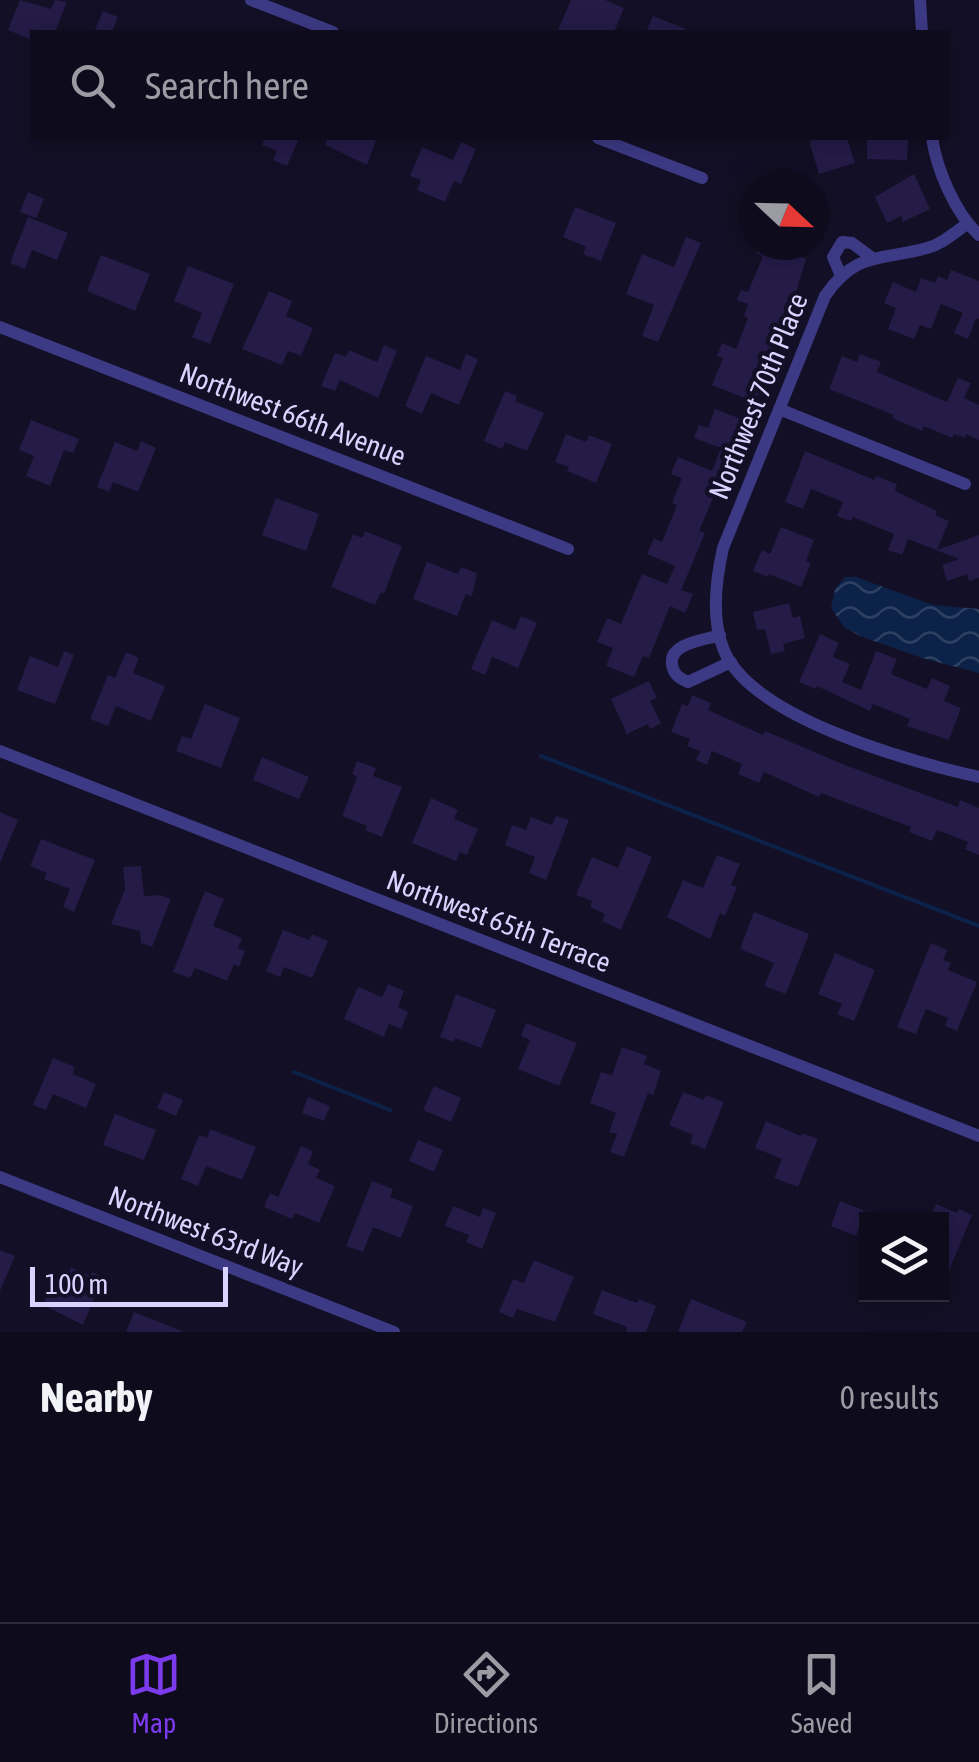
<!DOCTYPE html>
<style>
body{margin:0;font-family:"Asap Condensed",sans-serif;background:#1c1929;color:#f1f3f6}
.controls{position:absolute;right:30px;bottom:30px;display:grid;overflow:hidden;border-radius:0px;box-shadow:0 5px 25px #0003}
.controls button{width:90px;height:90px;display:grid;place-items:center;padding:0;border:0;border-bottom:2px solid #2e2b3b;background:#0e0b1c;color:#f1f3f6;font:50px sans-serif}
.compass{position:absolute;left:739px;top:170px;width:90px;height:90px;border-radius:50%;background:#0e0b1c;box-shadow:0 5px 25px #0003;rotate:112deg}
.scale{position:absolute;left:30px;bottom:25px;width:198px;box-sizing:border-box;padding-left:10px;border:5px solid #d9d4ff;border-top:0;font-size:28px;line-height:35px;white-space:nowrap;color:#d9d4ff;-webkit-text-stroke:8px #130f26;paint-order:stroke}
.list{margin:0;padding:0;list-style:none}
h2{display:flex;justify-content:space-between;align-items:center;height:130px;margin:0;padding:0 40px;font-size:42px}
h2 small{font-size:32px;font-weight:400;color:#9b9ba3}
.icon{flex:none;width:55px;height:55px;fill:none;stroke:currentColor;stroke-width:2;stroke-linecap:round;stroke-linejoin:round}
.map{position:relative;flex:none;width:979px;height:1332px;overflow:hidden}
.search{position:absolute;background:#0e0b1c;box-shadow:0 5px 25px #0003;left:30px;right:30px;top:30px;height:110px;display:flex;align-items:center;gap:25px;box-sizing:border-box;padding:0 35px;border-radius:0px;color:#9b9ba3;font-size:38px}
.sheet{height:290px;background:#0e0b1c}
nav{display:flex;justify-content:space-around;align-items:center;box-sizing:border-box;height:140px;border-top:2px solid #2e2b3b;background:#0e0b1c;font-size:28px;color:#9b9ba3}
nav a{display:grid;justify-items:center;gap:5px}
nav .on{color:#7c3aed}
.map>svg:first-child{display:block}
</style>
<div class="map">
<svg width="979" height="1332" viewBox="0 0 979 1332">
<defs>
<pattern id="water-waves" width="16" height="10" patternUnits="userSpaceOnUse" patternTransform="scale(2.5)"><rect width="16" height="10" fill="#0c2248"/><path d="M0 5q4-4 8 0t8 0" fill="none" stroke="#2f4163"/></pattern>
</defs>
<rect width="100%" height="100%" fill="#130f26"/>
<path fill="url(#water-waves)" d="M 845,577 L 856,577 L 933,605 L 979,609 L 979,673 L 922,658 L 860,636 L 844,627 L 831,608 L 835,589 Z"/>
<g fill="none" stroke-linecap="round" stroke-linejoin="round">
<path stroke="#0c2248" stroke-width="4" d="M 541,756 L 979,926
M 294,1072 L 390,1110"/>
</g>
<path fill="#241b47" d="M 20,0 L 51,9 L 55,0 L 67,2 L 55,32 L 32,32 L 32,40 L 8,30 Z
M 571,0 L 605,0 L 624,8 L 614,32 L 557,32 Z
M 103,11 L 118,17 L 112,32 L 94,32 Z
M 653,16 L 693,32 L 646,32 Z
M 265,138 L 299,138 L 287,166 L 273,160 L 277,151 L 262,145 Z
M 328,138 L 377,138 L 367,165 L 325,145 Z
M 822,138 L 847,138 L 855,163 L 819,174 L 809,141 Z
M 867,138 L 908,138 L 907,160 L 867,159 Z
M 461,142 L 476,149 L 461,184 L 454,181 L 445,202 L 417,190 L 421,180 L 410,176 L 422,147 L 453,160 Z
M 914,174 L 930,209 L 903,222 L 901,216 L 887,223 L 875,197 Z
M 28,192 L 44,199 L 36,218 L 20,212 Z
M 575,207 L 616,223 L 601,261 L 583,254 L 586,247 L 563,237 Z
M 28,217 L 68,233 L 57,260 L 32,250 L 25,269 L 10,263 Z
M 686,237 L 701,243 L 658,342 L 642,336 L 654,305 L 626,294 L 642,254 L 674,267 Z
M 759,245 L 773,245 L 806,259 L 791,309 L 785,323 L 781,322 L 766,361 L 773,364 L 754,402 L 712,385 L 723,358 L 717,356 L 722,343 L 736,349 L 748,318 L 744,316 L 748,304 L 737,300 L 741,290 L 748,292 L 763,256 L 756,253 Z
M 101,255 L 150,274 L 135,311 L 87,291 Z
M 188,266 L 234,284 L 210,344 L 192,337 L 202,313 L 174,301 Z
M 951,270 L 979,281 L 979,319 L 976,318 L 968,339 L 954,333 L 963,313 L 941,304 L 931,329 L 920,325 L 914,339 L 888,329 L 896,308 L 884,303 L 893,282 L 916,292 L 921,278 L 935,283 L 938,276 L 947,280 Z
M 269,291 L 292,301 L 286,316 L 313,328 L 301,356 L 288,351 L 282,365 L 242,349 Z
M 384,345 L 397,351 L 378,398 L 340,380 L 335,391 L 321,386 L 335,353 L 346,357 L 349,350 L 377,362 Z
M 466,354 L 478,359 L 459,405 L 431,393 L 422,414 L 405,406 L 426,356 L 460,370 Z
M 860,354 L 881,362 L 877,372 L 947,402 L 958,378 L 971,383 L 964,398 L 979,405 L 979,440 L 966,434 L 965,438 L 954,434 L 952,438 L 924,426 L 922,431 L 892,418 L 894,415 L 829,389 L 842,356 L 857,362 Z
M 505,391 L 517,396 L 515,401 L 544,413 L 527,451 L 505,442 L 502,449 L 484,441 Z
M 715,409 L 749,422 L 720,495 L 715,493 L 699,531 L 705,533 L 681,590 L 693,594 L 685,613 L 670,606 L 649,658 L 643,656 L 634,677 L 606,666 L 613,648 L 597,642 L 607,618 L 621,624 L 642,574 L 667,584 L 675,566 L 647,554 L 654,538 L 662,542 L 677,505 L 672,503 L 682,478 L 671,474 L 678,457 L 712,471 L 721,448 L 694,438 L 699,425 L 708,428 Z
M 31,420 L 79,439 L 73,453 L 64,450 L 50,486 L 26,476 L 34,456 L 19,450 Z
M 566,434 L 586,442 L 589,435 L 612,444 L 596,483 L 567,471 L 569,467 L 555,462 Z
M 141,441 L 156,448 L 138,492 L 113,482 L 109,492 L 97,487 L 115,442 L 137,451 Z
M 805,451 L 874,480 L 876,476 L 897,484 L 895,491 L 937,511 L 935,515 L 949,521 L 937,550 L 979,535 L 979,578 L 969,581 L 967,574 L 947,581 L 942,565 L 959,559 L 908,539 L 902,555 L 888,550 L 894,534 L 853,517 L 851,521 L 837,516 L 843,502 L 811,489 L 803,509 L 785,502 Z
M 276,498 L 319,514 L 306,551 L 262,535 Z
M 781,527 L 814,540 L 806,561 L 811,563 L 801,587 L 769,574 L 768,577 L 753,571 L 762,550 L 770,554 Z
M 365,531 L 402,546 L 384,594 L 381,592 L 375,605 L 331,587 L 353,534 L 362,538 Z
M 427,562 L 458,574 L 461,567 L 477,573 L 472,596 L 466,594 L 457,616 L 413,599 Z
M 789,603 L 793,618 L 800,616 L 805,638 L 783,644 L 785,651 L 771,654 L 765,629 L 757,630 L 753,612 Z
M 521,616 L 537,623 L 518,668 L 492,657 L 485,675 L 471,669 L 492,620 L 515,630 Z
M 820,634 L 839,643 L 833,657 L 850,664 L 842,682 L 861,690 L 876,651 L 897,659 L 891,674 L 927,689 L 932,678 L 950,686 L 944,701 L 961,708 L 949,740 L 907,726 L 910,719 L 873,704 L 870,711 L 817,686 L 816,689 L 799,682 Z
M 64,651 L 74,655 L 55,704 L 17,690 L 30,656 L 58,667 Z
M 126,652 L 139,658 L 133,673 L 165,686 L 151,721 L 116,706 L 108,726 L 90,719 L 108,675 L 115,678 Z
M 649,681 L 657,698 L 650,701 L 661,723 L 650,729 L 648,724 L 627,734 L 611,699 Z
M 692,695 L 711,703 L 708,710 L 763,735 L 765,731 L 845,765 L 958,807 L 960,800 L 979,808 L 979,855 L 965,849 L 968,842 L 937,830 L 932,841 L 909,832 L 911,827 L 821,793 L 819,797 L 764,772 L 759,783 L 738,774 L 742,764 L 712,751 L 707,765 L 696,760 L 700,751 L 687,746 L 690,739 L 671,732 L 682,704 L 688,706 Z
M 205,704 L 240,718 L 221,768 L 176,751 L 182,736 L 191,739 Z
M 262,757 L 309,777 L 299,799 L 253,780 Z
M 357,761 L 376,768 L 373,776 L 402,787 L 382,837 L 365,830 L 367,826 L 342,816 L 357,777 L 352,774 Z
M 431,798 L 458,810 L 454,819 L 478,829 L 467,855 L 460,852 L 456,861 L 412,843 Z
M 0,812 L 18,820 L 0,863 Z
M 556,816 L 569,820 L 546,880 L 529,873 L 535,857 L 505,845 L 512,825 L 526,830 L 531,817 L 552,825 Z
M 41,839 L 95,860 L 74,912 L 63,907 L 70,889 L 44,879 L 47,873 L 30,866 Z
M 627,846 L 652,857 L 621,930 L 602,921 L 605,914 L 590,907 L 592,901 L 576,895 L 592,857 L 618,868 Z
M 717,855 L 740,864 L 731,885 L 737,887 L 725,916 L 720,913 L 710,939 L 667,917 L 683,880 L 703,888 Z
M 141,866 L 144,896 L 160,895 L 171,899 L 152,947 L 141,943 L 140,931 L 111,924 L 125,889 L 123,867 Z
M 205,891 L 224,899 L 213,926 L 242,938 L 238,948 L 245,951 L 239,967 L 234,964 L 227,981 L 195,968 L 190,978 L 173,972 Z
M 754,912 L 809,934 L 786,994 L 764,986 L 774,963 L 740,949 Z
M 283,930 L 309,940 L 312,934 L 328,941 L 312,978 L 284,967 L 280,977 L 266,971 Z
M 931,943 L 947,950 L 943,960 L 951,963 L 948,970 L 977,982 L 957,1031 L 945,1026 L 948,1018 L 926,1009 L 916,1034 L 897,1027 Z
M 835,953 L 875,970 L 854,1021 L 837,1014 L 842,1004 L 818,994 Z
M 388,984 L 404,991 L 398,1007 L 408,1012 L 401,1029 L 389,1024 L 384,1037 L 344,1019 L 358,987 L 382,997 Z
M 456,994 L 496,1010 L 481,1048 L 455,1038 L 454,1042 L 440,1037 Z
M 526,1023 L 577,1043 L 559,1086 L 518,1069 L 530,1040 L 521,1036 Z
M 622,1047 L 647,1056 L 644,1064 L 661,1071 L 653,1095 L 648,1093 L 624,1157 L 610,1152 L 617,1134 L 609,1132 L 616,1113 L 590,1103 L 601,1072 L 612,1075 Z
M 53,1058 L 75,1067 L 73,1074 L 96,1084 L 86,1108 L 53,1094 L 46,1110 L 33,1105 Z
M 434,1086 L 461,1098 L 451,1122 L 423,1110 Z
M 164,1092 L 183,1100 L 176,1116 L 157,1108 Z
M 683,1092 L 704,1100 L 706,1095 L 724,1102 L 705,1149 L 690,1143 L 693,1135 L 669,1125 Z
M 308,1097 L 330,1106 L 324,1121 L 302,1113 Z
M 115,1114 L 156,1130 L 144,1160 L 103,1145 Z
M 766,1121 L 801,1136 L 802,1133 L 818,1139 L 798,1187 L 774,1178 L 782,1159 L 755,1148 Z
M 210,1129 L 256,1147 L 242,1180 L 206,1166 L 198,1186 L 181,1179 L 199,1135 L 207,1138 Z
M 418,1140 L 443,1150 L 434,1172 L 409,1161 Z
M 301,1146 L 313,1151 L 308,1164 L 320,1170 L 316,1178 L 335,1186 L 319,1223 L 295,1213 L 292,1219 L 264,1207 L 270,1193 L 278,1197 Z
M 372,1181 L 393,1189 L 390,1197 L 413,1206 L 401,1238 L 373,1227 L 363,1252 L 346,1246 Z
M 840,1201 L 865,1211 L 856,1236 L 831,1226 Z
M 936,1204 L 957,1213 L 959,1209 L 972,1215 L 942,1288 L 942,1220 L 929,1220 Z
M 453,1206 L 480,1217 L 483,1208 L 496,1213 L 482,1249 L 466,1242 L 469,1235 L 445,1226 Z
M 0,1250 L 15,1256 L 0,1291 Z
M 534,1260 L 574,1277 L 555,1322 L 517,1309 L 513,1318 L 499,1312 L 513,1279 L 524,1283 Z
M 71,1267 L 91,1276 L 92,1272 L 108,1279 L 100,1298 L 95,1296 L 83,1325 L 43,1305 L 54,1278 L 65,1283 Z
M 602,1290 L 637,1303 L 639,1299 L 656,1306 L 646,1332 L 626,1332 L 627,1327 L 593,1314 Z
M 691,1299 L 747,1322 L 742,1332 L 678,1332 Z
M 134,1312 L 184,1332 L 126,1332 Z"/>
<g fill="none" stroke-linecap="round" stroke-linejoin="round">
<path stroke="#3d3a85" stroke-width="12" d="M 251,0 L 333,32
M 920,0 L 922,32
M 598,138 L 702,178
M 932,138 C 937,170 955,213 979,235
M 967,224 C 954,233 942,244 927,248 C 880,261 856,251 825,296 L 723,548 C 716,579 711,617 723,648 C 749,718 912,762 979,777
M 841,276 L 833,257 L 842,242 L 852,243 L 871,257
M 0,327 L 568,549
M 779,409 L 965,484
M 720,635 C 705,640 669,643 672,664 C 673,674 679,678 688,682 L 731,662
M 0,751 L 979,1136
M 0,1177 L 394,1332"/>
</g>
<g text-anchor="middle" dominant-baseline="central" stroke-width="9" stroke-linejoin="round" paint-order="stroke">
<g font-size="28" fill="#d9d4ff" stroke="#130f26">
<text transform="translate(758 396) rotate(-68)">Northwest 70th Place</text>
<text transform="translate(293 414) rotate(21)">Northwest 66th Avenue</text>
<text transform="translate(499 921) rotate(21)">Northwest 65th Terrace</text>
<text transform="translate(206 1231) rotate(21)">Northwest 63rd Way</text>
</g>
</g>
</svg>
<div class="controls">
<button><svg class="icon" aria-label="layers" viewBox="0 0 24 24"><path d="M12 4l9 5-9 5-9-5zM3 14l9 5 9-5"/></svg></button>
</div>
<svg class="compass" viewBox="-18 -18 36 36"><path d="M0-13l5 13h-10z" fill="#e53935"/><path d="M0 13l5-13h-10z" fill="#9b9ba3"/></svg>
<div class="scale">100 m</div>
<div class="search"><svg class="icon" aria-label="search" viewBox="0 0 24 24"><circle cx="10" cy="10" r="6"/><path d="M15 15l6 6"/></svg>Search here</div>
</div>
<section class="sheet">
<h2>Nearby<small>0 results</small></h2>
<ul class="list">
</ul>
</section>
<nav>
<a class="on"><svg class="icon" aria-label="map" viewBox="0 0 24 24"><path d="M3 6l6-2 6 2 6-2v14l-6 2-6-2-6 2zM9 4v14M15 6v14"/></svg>Map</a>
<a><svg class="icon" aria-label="directions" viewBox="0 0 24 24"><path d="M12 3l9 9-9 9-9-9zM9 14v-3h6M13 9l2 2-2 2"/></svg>Directions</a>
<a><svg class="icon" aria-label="saved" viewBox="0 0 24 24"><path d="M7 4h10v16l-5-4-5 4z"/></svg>Saved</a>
</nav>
